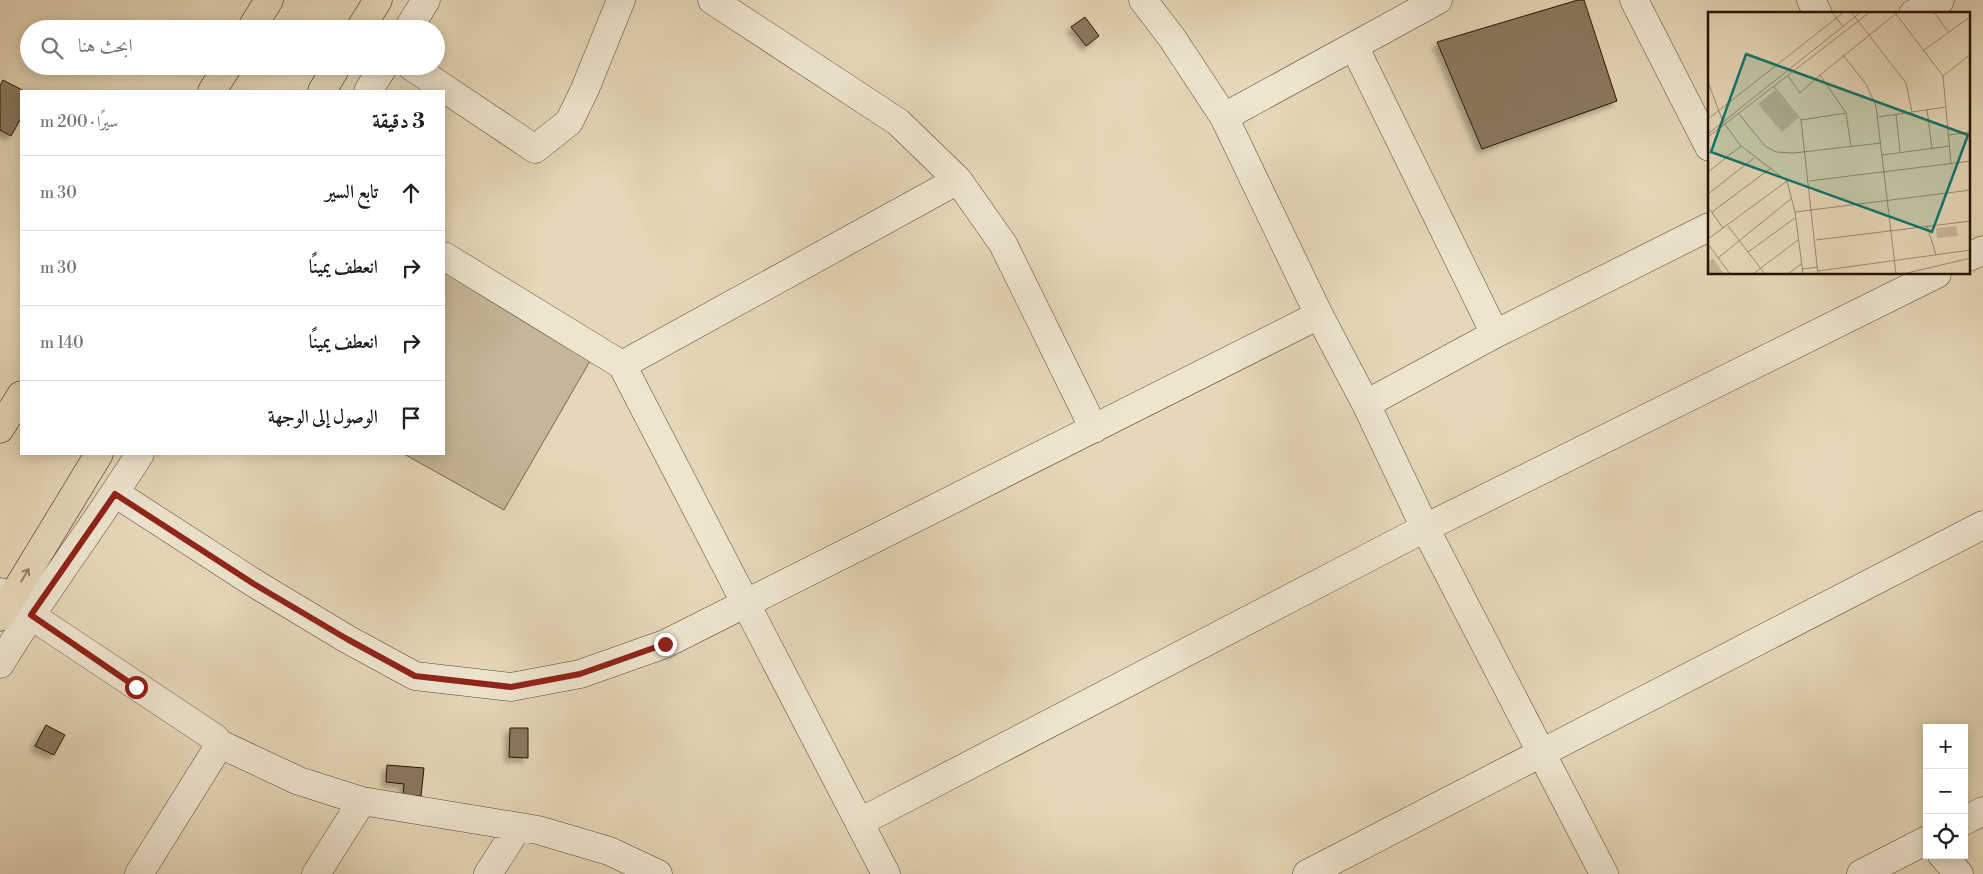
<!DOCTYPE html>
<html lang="ar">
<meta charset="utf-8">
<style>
body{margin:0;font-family:"Libre Bodoni",Amiri,serif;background:#f6f6f6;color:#202124;direction:rtl}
.controls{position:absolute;right:15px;bottom:15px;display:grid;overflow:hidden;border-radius:0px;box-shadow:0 2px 12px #0003}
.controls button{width:45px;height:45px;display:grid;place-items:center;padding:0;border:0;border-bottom:1px solid #e0e0e0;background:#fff;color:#202124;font:25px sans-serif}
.stop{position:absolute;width:15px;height:15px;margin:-11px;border:4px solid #8f2418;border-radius:50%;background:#fff}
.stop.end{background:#8f2418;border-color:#fff;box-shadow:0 1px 5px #0008}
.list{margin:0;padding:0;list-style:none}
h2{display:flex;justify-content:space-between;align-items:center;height:65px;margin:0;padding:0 20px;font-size:21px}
h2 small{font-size:16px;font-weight:400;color:#757577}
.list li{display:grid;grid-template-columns:32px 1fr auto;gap:15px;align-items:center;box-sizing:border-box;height:75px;padding:0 20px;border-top:1px solid #e0e0e0}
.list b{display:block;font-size:19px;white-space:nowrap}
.list em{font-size:16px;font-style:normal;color:#757577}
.icon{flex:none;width:28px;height:28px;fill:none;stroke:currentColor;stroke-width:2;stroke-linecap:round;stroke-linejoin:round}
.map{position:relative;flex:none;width:1983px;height:874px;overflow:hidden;direction:ltr}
.search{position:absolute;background:#fff;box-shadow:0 2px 12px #0003;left:20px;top:20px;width:425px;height:55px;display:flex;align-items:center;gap:12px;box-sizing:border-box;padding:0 18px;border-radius:28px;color:#757577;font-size:19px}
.panel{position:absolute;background:#fff;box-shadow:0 2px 12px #0003;left:20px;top:90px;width:425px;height:365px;border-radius:0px;direction:rtl}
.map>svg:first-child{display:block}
</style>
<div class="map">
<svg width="1983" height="874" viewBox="0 0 1983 874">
<defs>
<filter id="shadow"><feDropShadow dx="-4.5" dy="4.5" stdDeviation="2.5" flood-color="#0004"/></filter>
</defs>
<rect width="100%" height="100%" fill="#e5d7b7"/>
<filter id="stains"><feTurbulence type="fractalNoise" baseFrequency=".004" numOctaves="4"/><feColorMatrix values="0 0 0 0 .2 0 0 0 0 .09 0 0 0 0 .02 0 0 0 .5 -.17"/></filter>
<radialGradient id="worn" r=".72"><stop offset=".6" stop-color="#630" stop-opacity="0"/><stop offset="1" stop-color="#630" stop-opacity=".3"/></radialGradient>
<path fill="#c5b698" stroke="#76654c" d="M 444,269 L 590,361 L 504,510 L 404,454 L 444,454 Z"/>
<path fill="#89795f" stroke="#261400" filter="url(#shadow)" d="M 1578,0 L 1584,0 L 1617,101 L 1482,149 L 1437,42 Z
M 1085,17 L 1099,36 L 1086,46 L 1071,27 Z
M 3,80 L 24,91 L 21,91 L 21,118 L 11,136 L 0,130 L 0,86 Z
M 46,725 L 65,735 L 54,755 L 35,746 Z
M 510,728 L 528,728 L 528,758 L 509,757 Z
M 387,765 L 424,768 L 421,796 L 403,795 L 404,784 L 386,782 Z"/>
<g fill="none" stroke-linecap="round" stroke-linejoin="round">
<defs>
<path id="minor" d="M 712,0 L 898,122 L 958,180 L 1003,244 L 1094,429
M 1143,0 L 1172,38 L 1224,117 L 1319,315 L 1366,404 L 1425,528 L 1604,874
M 1634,0 L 1709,147
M 1811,0 L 1818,14
M 1913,14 L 1940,0
M 408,29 L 426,0
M 1354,46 L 1495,334
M 411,66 L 535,149 L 569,122 L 585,89 L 621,0
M 368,91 L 384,66
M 1224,117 L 1438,0
M 444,256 L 622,365 L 886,874
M 1969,257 L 1983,250
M 622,365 L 958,180
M 1366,404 L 1495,334 L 1709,227
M 115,493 L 254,583 L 347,639 L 415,676 L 511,687 L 580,674 L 665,644 L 1319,315
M 0,592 L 9,601 L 215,738 L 220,744 L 299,781 L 362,801 L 538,830 L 609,851 L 658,874
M 0,664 C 44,592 95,525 140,454
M 1964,821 L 1983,811
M 860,822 L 1425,528 L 1937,274
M 1942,855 L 1959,874
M 139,874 L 220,744
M 316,874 L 362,801
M 488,874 L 518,827
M 1307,874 L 1983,525
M 1861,874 L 1927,840"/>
<path id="major" d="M 251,29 L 269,0
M 360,29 L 378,0
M 212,91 L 228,66
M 322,91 L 337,66
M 0,429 L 21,395
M 0,617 L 99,454"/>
</defs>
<use href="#minor" stroke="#56452e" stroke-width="29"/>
<use href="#major" stroke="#261400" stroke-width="29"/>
<use href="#minor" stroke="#eee5d0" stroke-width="28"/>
<use href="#major" stroke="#e5d7b7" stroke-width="28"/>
</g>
<defs><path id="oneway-shaft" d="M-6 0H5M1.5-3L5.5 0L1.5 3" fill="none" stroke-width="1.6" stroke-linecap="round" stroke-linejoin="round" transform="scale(1.25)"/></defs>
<use stroke="#8f7f65" href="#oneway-shaft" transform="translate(25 575) rotate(-59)"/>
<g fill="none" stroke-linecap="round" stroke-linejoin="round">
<path stroke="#8f2418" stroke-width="6" d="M 136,687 L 31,615 L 115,494 L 254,584 L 347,639 L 415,676 L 511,687 L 580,674 L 665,644"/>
</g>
<g transform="translate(1708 12)">
<rect width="262" height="262" fill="#e5d7b7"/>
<path d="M 67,78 L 90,106 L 74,120 L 50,92 ZM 248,214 L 250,224 L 229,226 L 228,216 ZM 5,246 L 16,262 L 0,262 L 0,250 Z" fill="#c5b698"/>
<path fill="none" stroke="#99896e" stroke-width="1" d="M 124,0 L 135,15M 143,0 L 198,71 L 204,100M 226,0 L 241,21M 188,2 L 235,64M 215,39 L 263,4M 135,43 L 158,72 L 168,94 L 188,262M 80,64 L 92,81 L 112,63M 0,70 L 15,110 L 33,134 L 79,169 L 87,200 L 95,262M 66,75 L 93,108 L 110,262M 219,97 L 224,137M 31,102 L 57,134 L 68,140 L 86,141 L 173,131M 188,102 L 192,140M 170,105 L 238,95M 0,107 L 136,0M 93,108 L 138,101M 0,122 L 153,0M 241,123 L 263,120M 0,125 L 162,0M 143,134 L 138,101 L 112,63 L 190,0M 174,143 L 242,134M 243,151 L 235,64 L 263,42M 0,160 L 33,134M 101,169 L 263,149M 0,182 L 46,146M 0,195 L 15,216M 4,200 L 63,156M 87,200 L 263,178M 20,214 L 57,262M 219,214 L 228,243M 0,227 L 79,169M 108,228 L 263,209M 0,232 L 22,262M 40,240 L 87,206M 10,246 L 84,186M 94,257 L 110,255M 110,259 L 263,238M 45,262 L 90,228M 80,262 L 93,252M 195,262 L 263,246"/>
<path fill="#0f766e" fill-opacity="0.15" stroke="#0f766e" stroke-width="2.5" d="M 38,42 L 260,123 L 224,220 L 3,140 Z"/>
<rect width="262" height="262" fill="none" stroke="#261400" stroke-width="2.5"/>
</g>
<rect width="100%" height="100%" filter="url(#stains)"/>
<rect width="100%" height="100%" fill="url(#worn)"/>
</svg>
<div class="controls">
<button>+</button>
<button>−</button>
<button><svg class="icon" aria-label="locate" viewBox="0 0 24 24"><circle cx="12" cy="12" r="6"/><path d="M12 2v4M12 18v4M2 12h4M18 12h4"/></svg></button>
</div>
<div class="stop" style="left:136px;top:687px"></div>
<div class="stop end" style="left:665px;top:644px"></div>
<div class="search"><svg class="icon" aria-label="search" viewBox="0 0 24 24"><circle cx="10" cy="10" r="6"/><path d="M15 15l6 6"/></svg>ابحث هنا</div>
<section class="panel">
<h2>3 دقيقة<small>سيرًا · 200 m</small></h2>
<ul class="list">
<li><svg class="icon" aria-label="ahead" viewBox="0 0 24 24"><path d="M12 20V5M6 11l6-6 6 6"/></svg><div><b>تابع السير</b></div><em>30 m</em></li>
<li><svg class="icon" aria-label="right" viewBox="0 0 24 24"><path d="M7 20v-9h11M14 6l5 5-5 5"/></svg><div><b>انعطف يمينًا</b></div><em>30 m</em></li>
<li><svg class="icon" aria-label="right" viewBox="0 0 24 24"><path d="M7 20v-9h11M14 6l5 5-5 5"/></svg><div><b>انعطف يمينًا</b></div><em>140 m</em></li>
<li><svg class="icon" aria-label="arrive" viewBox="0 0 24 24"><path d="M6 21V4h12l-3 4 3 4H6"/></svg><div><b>الوصول إلى الوجهة</b></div></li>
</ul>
</section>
</div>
